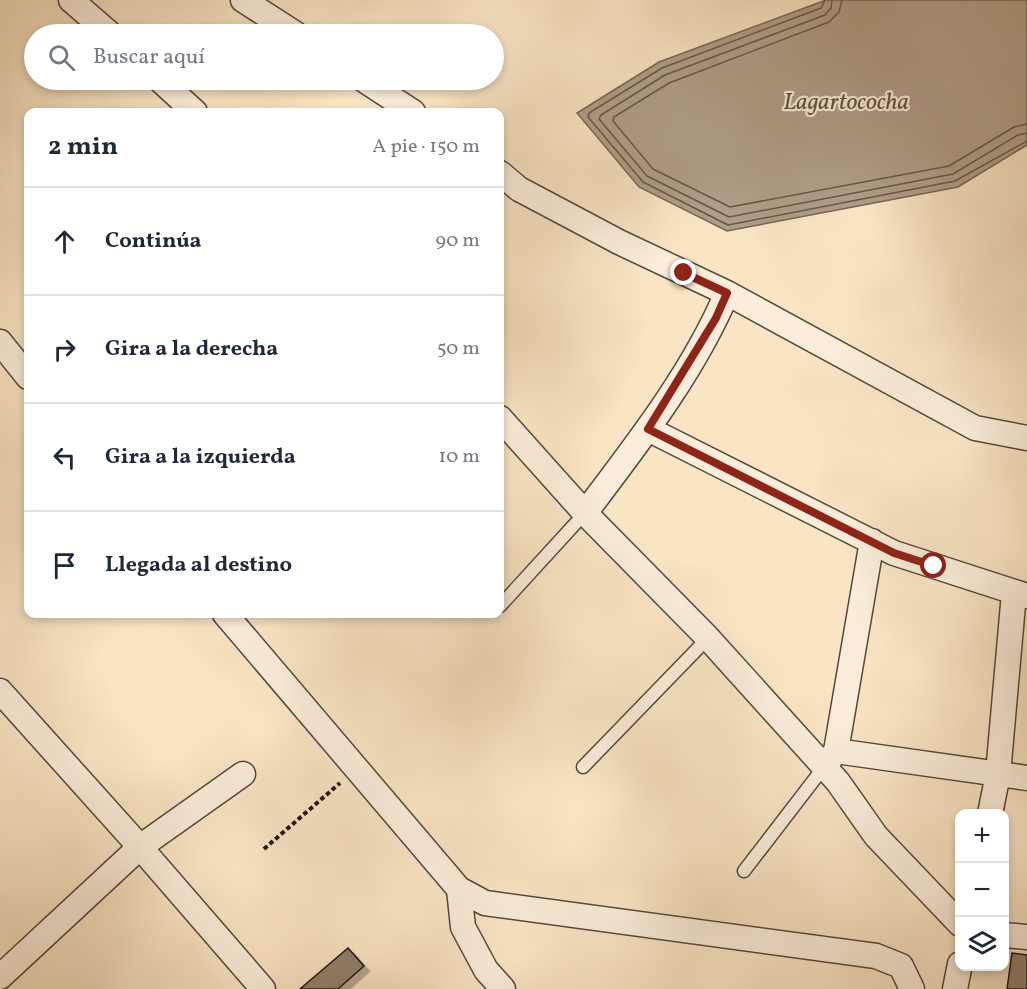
<!DOCTYPE html>
<html lang="es">
<meta charset="utf-8">
<style>
body{margin:0;font-family:Vollkorn,serif;background:#f6f6f7;color:#1f2937}
.controls{position:absolute;right:18px;bottom:18px;display:grid;overflow:hidden;border-radius:12px;box-shadow:0 3px 9px #0003}
.controls button{width:54px;height:54px;display:grid;place-items:center;padding:0;border:0;border-bottom:2px solid #e0e1e3;background:#fff;color:#1f2937;font:30px sans-serif}
.stop{position:absolute;width:18px;height:18px;margin:-14px;border:4px solid #8f2418;border-radius:50%;background:#fff}
.stop.end{background:#8f2418;border-color:#fff;box-shadow:0 2px 6px #0008}
.list{margin:0;padding:0;list-style:none}
h2{display:flex;justify-content:space-between;align-items:center;height:78px;margin:0;padding:0 24px;font-size:26px}
h2 small{font-size:20px;font-weight:400;color:#747a83}
.list li{display:grid;grid-template-columns:39px 1fr auto;gap:18px;align-items:center;box-sizing:border-box;height:108px;padding:0 24px;border-top:2px solid #e0e1e3}
.list b{display:block;font-size:22px;white-space:nowrap}
.list em{font-size:20px;font-style:normal;color:#747a83}
.icon{flex:none;width:33px;height:33px;fill:none;stroke:currentColor;stroke-width:2;stroke-linecap:round;stroke-linejoin:round}
.map{position:relative;flex:none;width:1027px;height:989px;overflow:hidden}
.search{position:absolute;background:#fff;box-shadow:0 3px 9px #0003;left:24px;top:24px;width:480px;height:66px;display:flex;align-items:center;gap:15px;box-sizing:border-box;padding:0 21px;border-radius:33px;color:#747a83;font-size:22px}
.panel{position:absolute;background:#fff;box-shadow:0 3px 9px #0003;left:24px;top:108px;width:480px;height:510px;border-radius:12px}
.map>svg:first-child{display:block}
</style>
<div class="map">
<svg width="1027" height="989" viewBox="0 0 1027 989">
<defs>
<filter id="shadow"><feDropShadow dx="5.5" dy="5.5" stdDeviation="0" flood-color="#0004"/></filter>
</defs>
<rect width="100%" height="100%" fill="#f9e4c4"/>
<filter id="stains"><feTurbulence type="fractalNoise" baseFrequency=".00333" numOctaves="4"/><feColorMatrix values="0 0 0 0 .2 0 0 0 0 .09 0 0 0 0 .02 0 0 0 .5 -.17"/></filter>
<radialGradient id="worn" r=".72"><stop offset=".6" stop-color="#630" stop-opacity="0"/><stop offset="1" stop-color="#630" stop-opacity=".3"/></radialGradient>
<path fill="#af9d86" stroke="#756656" stroke-width="1.5" d="M 826,0 L 1027,0 L 1027,145 L 958,187 L 727,231 L 639,187 L 577,113 L 659,62 Z"/>
<g fill="none" stroke-linecap="round" stroke-linejoin="round">
<path stroke="#66584a" stroke-width="1.5" d="M 825,0 L 821,8 L 662,68 L 589,113 L 588,117 L 643,182 L 728,225 L 955,181 L 1027,141
M 832,0 L 831,8 L 825,15 L 665,75 L 601,115 L 599,119 L 647,176 L 729,217 L 953,174 L 1018,135 L 1027,133
M 842,0 L 839,12 L 829,22 L 669,83 L 614,117 L 613,121 L 653,169 L 730,207 L 949,166 L 1014,127 L 1027,124"/>
</g>
<path fill="#90806c" stroke="#1e140d" stroke-width="1.5" filter="url(#shadow)" d="M 348,948 L 364,966 L 338,989 L 300,989 Z
M 1012,953 L 1027,955 L 1027,989 L 1007,989 Z"/>
<g fill="none" stroke-linecap="round" stroke-linejoin="round">
<defs>
<path id="lane" d="M 500,606 L 585,513
M 583,767 L 708,638
M 744,871 L 824,767"/>
<path id="street" d="M 71,0 L 110,34
M 243,0 L 296,34
M 160,80 L 195,112
M 364,80 L 413,112
M 500,173 L 519,189 L 619,242 L 727,293 L 975,428 L 1027,438
M 0,342 L 28,377
M 500,418 L 585,513 L 708,638 L 838,782 L 876,836 L 960,924
M 648,429 L 894,553 L 1027,596
M 585,513 C 637,444 693,373 727,293
M 225,614 L 459,889 L 485,903 L 876,956 L 901,966 L 912,989
M 0,691 L 140,847 L 263,989
M 836,751 L 1027,778
M 824,767 L 836,751 L 872,541
M 990,814 L 998,774 L 1014,593
M 459,889 L 463,927 L 486,970 L 503,989
M 1004,935 L 1027,937
M 0,977 L 140,847 L 243,774
M 955,989 L 960,964"/>
</defs>
<use href="#lane" stroke="#55483b" stroke-width="15"/>
<use href="#street" stroke="#55483b" stroke-width="27"/>
<path stroke="#1e140d" stroke-width="4" stroke-dasharray="4.5 3" stroke-linecap="butt" d="M 264,849 L 340,783"/>
<use href="#lane" stroke="#fbedd9" stroke-width="12"/>
<use href="#street" stroke="#fbedd9" stroke-width="24"/>
</g>
<g fill="none" stroke-linecap="round" stroke-linejoin="round">
<path stroke="#8f2418" stroke-width="8" d="M 684,273 L 727,293 L 716,318 L 648,429 L 894,553 L 934,566"/>
</g>
<g text-anchor="middle" dominant-baseline="central" stroke-width="4.5" stroke-linejoin="round" paint-order="stroke">
<g font-size="24" font-style="italic" fill="#5f5243" stroke="#fbedd9">
<text x="846" y="103">Lagartococha</text>
</g>
</g>
<rect width="100%" height="100%" filter="url(#stains)"/>
<rect width="100%" height="100%" fill="url(#worn)"/>
</svg>
<div class="controls">
<button>+</button>
<button>−</button>
<button><svg class="icon" aria-label="layers" viewBox="0 0 24 24"><path d="M12 4l9 5-9 5-9-5zM3 14l9 5 9-5"/></svg></button>
</div>
<div class="stop" style="left:934px;top:566px"></div>
<div class="stop end" style="left:684px;top:273px"></div>
<div class="search"><svg class="icon" aria-label="search" viewBox="0 0 24 24"><circle cx="10" cy="10" r="6"/><path d="M15 15l6 6"/></svg>Buscar aquí</div>
<section class="panel">
<h2>2 min<small>A pie · 150 m</small></h2>
<ul class="list">
<li><svg class="icon" aria-label="ahead" viewBox="0 0 24 24"><path d="M12 20V5M6 11l6-6 6 6"/></svg><div><b>Continúa</b></div><em>90 m</em></li>
<li><svg class="icon" aria-label="right" viewBox="0 0 24 24"><path d="M7 20v-9h11M14 6l5 5-5 5"/></svg><div><b>Gira a la derecha</b></div><em>50 m</em></li>
<li><svg class="icon" aria-label="left" viewBox="0 0 24 24"><path d="M17 20v-9H6M10 6l-5 5 5 5"/></svg><div><b>Gira a la izquierda</b></div><em>10 m</em></li>
<li><svg class="icon" aria-label="arrive" viewBox="0 0 24 24"><path d="M6 21V4h12l-3 4 3 4H6"/></svg><div><b>Llegada al destino</b></div></li>
</ul>
</section>
</div>
